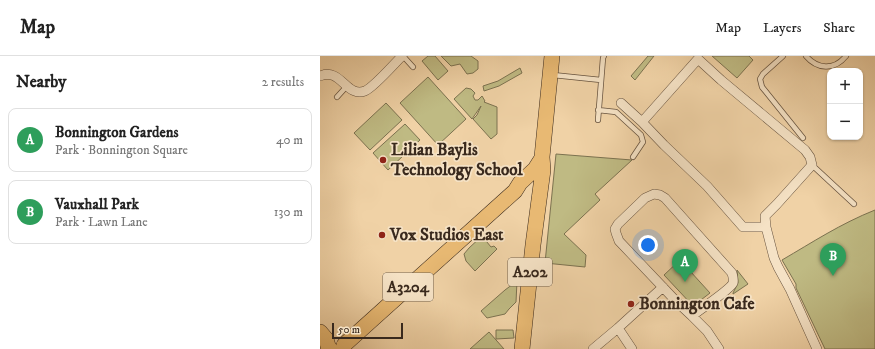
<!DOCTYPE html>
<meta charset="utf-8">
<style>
body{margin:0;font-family:"IM FELL DW Pica",serif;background:#f2f2f2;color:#222}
.controls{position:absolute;right:12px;top:12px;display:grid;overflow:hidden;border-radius:8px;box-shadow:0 1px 3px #0004}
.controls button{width:36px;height:36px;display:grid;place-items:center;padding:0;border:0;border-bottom:1px solid #e0e0e0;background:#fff;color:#222;font:20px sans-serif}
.scale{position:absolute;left:12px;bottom:10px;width:71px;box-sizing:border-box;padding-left:4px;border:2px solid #39291d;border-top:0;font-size:11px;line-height:14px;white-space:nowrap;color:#39291d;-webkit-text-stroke:3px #f5e2c5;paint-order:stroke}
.you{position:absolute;left:328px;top:189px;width:14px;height:14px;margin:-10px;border:3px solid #fff;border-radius:50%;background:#1a73e8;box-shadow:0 0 0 6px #1a73e833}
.badge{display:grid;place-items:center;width:26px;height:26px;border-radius:50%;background:#2563eb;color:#fff;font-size:13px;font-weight:700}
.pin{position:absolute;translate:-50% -33px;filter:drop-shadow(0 1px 2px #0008)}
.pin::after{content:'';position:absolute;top:21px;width:14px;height:12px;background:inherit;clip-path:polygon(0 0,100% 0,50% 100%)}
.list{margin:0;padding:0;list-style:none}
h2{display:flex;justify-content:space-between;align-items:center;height:52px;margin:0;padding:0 16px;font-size:17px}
h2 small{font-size:13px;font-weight:400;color:#767676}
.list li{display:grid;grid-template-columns:26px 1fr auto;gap:12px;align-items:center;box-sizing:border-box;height:64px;margin:0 8px 8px;padding:0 8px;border:1px solid #e0e0e0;border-radius:8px}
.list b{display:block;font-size:15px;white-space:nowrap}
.list p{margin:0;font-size:13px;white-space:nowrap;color:#767676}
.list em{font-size:13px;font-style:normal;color:#767676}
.map{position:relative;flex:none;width:555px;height:293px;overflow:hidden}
header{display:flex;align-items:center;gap:24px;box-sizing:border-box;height:56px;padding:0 20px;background:#fff;border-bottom:1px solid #e0e0e0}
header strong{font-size:19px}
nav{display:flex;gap:22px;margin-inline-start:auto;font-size:14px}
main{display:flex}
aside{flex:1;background:#fff}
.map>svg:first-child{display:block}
</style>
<header>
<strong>Map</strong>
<nav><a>Map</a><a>Layers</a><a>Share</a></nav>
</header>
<main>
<aside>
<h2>Nearby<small>2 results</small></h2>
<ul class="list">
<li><span class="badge" style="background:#2e9e5b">A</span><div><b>Bonnington Gardens</b><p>Park · Bonnington Square</p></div><em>40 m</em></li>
<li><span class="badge" style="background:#2e9e5b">B</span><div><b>Vauxhall Park</b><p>Park · Lawn Lane</p></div><em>130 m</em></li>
</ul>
</aside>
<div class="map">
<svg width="555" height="293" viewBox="0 0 555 293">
<rect width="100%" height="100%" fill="#f0d2a6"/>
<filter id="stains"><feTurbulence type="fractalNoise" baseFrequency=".005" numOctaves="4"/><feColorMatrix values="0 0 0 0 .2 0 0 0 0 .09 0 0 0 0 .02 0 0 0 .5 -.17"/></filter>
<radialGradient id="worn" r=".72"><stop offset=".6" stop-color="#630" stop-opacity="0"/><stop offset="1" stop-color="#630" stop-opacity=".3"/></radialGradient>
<path fill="#bfba83" stroke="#7c7250" d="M 108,0 L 115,0 L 128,15 L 118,24 L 102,5 Z
M 121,0 L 151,0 L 158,5 L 158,13 L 153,17 L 147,18 L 140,8 L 131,10 Z
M 328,0 L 334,0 L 315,24 L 311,20 Z
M 392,0 L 429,0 L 433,4 L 417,22 Z
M 200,12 L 202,17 L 179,30 L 164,35 L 163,30 L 178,25 Z
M 108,21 L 146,63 L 118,89 L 80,47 Z
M 146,32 L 151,33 L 155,37 L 153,40 L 155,44 L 158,44 L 162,40 L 165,45 L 164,46 L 177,51 L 177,78 L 171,83 L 153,63 L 157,59 L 161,50 L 152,63 L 134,43 Z
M 66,47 L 82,64 L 50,94 L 34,77 Z
M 85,68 L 100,84 L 68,114 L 53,97 Z
M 236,98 L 312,104 L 275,138 L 280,144 L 244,178 L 266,199 L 265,211 L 225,207 Z
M 555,154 L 555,293 L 505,293 L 476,232 L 476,228 L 462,204 C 493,186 520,168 555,154 Z
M 162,180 L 171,191 L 174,190 L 177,193 L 155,215 L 146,205 L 144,198 L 149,192 Z
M 360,204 L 390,237 L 373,250 L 344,219 Z
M 417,214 L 428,228 L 413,238 L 413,237 L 418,227 Z
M 197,225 L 196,246 L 189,253 L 185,258 L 167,262 L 161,255 L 185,234 Z
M 176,274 L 193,274 L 194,282 L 176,283 Z
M 169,276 L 184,293 L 150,293 Z"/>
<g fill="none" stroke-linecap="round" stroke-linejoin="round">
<defs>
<path id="service" d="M 83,0 L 93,11
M 463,0 L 443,18 L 440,23 L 442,31 L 483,82
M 486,0 C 497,13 514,15 526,0
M 233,19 L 281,24
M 17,41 L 27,30
M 278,54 L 296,56 L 321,79 L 323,86 L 313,101
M 278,64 L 283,2 L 284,0
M 492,109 L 534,148"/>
<path id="minor" d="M 0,20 C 21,11 26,42 45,35 C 54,31 74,8 82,0
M 301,47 L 322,66 L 344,89 L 387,130 L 423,171 L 446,171
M 322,66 L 378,3 L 401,24 L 485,94 L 490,101 L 492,109 L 457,148 L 445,160 L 446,171 L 454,202 L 458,211 L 470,233 L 497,293
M 334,138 L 340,139 L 345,142 L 412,217 C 413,221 414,224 413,227 C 410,234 379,254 372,260 L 355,244 L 299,185 L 296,177 L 295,173 L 298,168 L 325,142 Z
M 372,260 L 387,275 L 399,293
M 298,272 L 312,293
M 273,293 L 298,272 L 343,231"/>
<path id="trunk" d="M 0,276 L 6,283 L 8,290 L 10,293
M 24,289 L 195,135 L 200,127 L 215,113 L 222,102
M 202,293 L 213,189 L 223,114 L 222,101 L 232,0"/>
</defs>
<use href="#service" stroke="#67533f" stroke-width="6"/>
<use href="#minor" stroke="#67533f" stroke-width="10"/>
<use href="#trunk" stroke="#39291d" stroke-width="16"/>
<use href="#service" stroke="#f5e2c5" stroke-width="4.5"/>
<use href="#minor" stroke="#f5e2c5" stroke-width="9"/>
<use href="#trunk" stroke="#e8b973" stroke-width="15"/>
</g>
<g fill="#8f2418" stroke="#f5e2c5" stroke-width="1.5">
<circle cx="63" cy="104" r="4"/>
<circle cx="62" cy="179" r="4"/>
<circle cx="311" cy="248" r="4"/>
</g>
<g text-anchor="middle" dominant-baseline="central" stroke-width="3.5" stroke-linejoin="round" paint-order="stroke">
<g fill="#f5e2c5" stroke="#71604f" stroke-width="1">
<rect x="188" y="202" width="44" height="28" rx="3"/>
<rect x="63" y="217" width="50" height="28" rx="3"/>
</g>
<g font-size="16" font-weight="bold" fill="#39291d">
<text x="210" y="216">A202</text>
<text x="88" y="231">A3204</text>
</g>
<g font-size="17" font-weight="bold" fill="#39291d" stroke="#f5e2c5" text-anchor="start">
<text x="71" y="94">Lilian Baylis<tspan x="71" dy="20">Technology School</tspan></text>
<text x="70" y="179">Vox Studios East</text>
<text x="319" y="248">Bonnington Cafe</text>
</g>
</g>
<rect width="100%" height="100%" filter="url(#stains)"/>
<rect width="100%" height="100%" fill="url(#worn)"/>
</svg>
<div class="controls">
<button>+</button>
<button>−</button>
</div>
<div class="scale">50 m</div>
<div class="you"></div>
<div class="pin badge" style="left:365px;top:226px;background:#2e9e5b">A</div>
<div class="pin badge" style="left:513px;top:220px;background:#2e9e5b">B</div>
</div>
</main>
